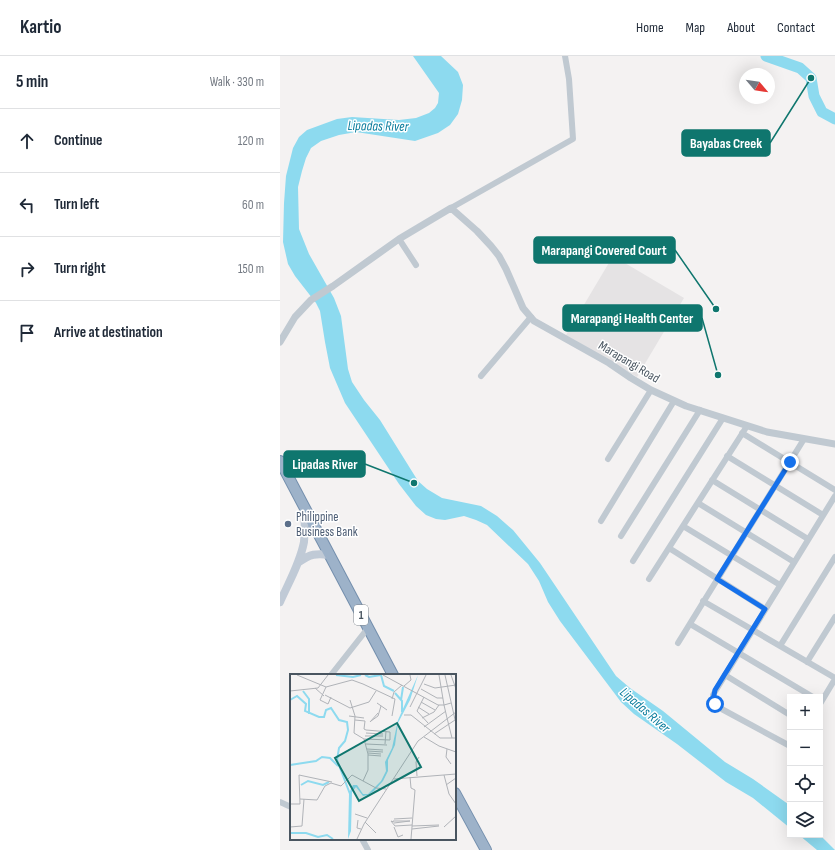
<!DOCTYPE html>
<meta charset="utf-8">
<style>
body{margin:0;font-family:"Sofia Sans Condensed",sans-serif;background:#f6f6f7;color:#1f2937}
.controls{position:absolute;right:12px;bottom:12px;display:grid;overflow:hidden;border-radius:0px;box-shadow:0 4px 16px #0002}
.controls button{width:36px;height:36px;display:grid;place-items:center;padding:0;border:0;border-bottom:1px solid #e0e1e3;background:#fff;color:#1f2937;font:20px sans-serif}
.compass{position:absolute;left:459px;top:12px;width:36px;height:36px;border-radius:50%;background:#fff;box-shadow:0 4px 16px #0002;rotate:119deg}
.stop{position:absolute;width:12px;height:12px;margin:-9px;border:3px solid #1671eb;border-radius:50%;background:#fff}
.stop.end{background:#1671eb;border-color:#fff;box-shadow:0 1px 4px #0008}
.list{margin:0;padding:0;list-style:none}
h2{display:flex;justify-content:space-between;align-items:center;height:52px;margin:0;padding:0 16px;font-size:17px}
h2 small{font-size:13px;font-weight:400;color:#747a83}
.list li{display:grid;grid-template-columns:26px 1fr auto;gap:12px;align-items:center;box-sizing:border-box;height:64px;padding:0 16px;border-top:1px solid #e0e1e3}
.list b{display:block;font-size:15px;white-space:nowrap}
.list em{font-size:13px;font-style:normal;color:#747a83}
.icon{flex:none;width:22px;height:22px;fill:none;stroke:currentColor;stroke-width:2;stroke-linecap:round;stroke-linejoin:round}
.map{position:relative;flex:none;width:555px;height:794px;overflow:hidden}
header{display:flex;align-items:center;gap:24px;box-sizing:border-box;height:56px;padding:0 20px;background:#fff;border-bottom:1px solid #e0e1e3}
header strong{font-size:19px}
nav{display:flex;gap:22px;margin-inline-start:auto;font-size:14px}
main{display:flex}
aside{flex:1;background:#fff}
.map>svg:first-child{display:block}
</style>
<header>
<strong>Kartio</strong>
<nav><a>Home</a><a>Map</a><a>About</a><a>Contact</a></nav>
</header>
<main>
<aside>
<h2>5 min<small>Walk · 330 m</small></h2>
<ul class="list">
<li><svg class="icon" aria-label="ahead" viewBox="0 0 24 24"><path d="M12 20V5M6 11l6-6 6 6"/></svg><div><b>Continue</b></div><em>120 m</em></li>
<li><svg class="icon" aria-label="left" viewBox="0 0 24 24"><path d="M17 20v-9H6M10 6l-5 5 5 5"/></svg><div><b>Turn left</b></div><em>60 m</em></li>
<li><svg class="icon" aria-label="right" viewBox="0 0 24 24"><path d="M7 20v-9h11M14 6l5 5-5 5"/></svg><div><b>Turn right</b></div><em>150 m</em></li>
<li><svg class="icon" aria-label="arrive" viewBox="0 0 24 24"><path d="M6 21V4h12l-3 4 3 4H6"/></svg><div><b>Arrive at destination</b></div></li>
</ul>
</aside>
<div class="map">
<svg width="555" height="794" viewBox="0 0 555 794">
<rect width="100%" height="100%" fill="#f4f2f2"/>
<path fill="#e5e3e4" d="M 333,200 L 404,242 L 357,321 L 286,279 Z"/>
<path fill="#8ddaef" d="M 133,0 L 161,0 L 178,16 L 183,29 L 182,44 L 178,58 L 170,69 L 158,77 L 135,85 L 76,76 L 59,79 L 41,85 L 31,92 L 26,102 L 22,115 L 18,131 L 19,173 L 29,198 L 54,242 L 61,260 L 68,313 L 72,326 L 84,344 L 100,364 L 138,425 L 147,433 L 162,442 L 201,450 L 217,460 L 233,474 L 260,507 L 336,620 L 350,632 L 383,655 L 445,706 L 473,723 L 508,748 L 510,750 L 510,772 L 473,742 L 446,726 L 397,688 L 354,658 L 341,646 L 280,565 L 268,546 L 259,525 L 248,508 L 207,469 L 196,464 L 184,460 L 165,464 L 156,463 L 146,459 L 136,450 L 119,428 L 65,347 L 50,312 L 45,286 L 40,255 L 36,247 L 15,220 L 8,208 L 3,186 L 4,147 L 6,120 L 13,92 L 19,81 L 27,74 L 57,63 L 72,61 L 119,64 L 136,62 L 149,57 L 155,52 L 158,47 L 159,37 Z
M 519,779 L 540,779 L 555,794 L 537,794 Z"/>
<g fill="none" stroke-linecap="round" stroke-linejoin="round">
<path stroke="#8ddaef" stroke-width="11" d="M 486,0 L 520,12 L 531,22 L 534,40 L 542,56 L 555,63"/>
<defs>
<path id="trunk" d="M 0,405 L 113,619
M 175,737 L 206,794"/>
</defs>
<use href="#trunk" stroke="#748fad" stroke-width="12"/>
<path stroke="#c0c9d1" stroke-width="6" d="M 171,152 L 293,83 L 289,23 L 285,0
M 119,183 L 136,209
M 201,320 L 251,261
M 462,377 L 555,434
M 447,400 L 543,459
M 328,403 L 371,334
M 432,424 L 528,483
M 418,447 L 514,506
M 321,465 L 394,345
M 403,470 L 500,529
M 341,480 L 420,354
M 389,492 L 485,553
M 353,505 L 443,362
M 369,523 L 467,370
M 423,545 L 555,622
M 410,568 L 533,641
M 398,587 L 524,383
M 500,590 L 555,501
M 527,606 L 555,561
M 51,619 L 88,572
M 445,619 L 510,659
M 540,648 L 555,623
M 510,690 L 438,651 L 433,644 L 433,639 L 555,440
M 0,746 L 11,751
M 82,783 L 88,794"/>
<path stroke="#c0c9d1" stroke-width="7" d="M 0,286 L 15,261 L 31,244 L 53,230 L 119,183 L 171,152 L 197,175 L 211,190 L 219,200 L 226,213 L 243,252 L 254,265 L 329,307 L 351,322 L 371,334 L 406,350 L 487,376 L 555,388"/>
<path stroke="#c0cad6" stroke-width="8" d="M 19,506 C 30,498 36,497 50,499
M 0,546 C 9,526 20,507 24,486 C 25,474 25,463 24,452"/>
<use href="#trunk" stroke="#9db2c9" stroke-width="10"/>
</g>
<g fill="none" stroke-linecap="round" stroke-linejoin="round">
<path stroke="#1671eb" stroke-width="5" d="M 435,648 L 433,644 L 435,634 L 485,553 L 437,523 L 510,406"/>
</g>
<circle fill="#5c6f8a" stroke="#fff" stroke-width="1.5" cx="8" cy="468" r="4"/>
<g text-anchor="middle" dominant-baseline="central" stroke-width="3" stroke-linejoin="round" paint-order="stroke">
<rect fill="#fff" stroke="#808890" stroke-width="1" x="74" y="549" width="14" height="20" rx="3"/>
<g font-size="12" font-weight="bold" fill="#495560">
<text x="81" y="559">1</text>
</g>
<g font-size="13" fill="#495560" stroke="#fff">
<text transform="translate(349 306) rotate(31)">Marapangi Road</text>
</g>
<g font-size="13" fill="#4e5e75" stroke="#fff" text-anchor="start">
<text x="16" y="461">Philippine<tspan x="16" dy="15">Business Bank</tspan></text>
</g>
<g font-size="14" font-style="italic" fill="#0a7c9c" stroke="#fff">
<text transform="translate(98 70) rotate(1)">Lipadas River</text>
<text transform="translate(365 654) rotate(41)">Lipadas River</text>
</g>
</g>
<g transform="translate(10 618)">
<rect width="166" height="166" fill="#f4f2f2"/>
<path d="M 128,1 L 120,26 L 108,49 L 105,71 L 98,86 L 98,97 L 93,107 L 84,117 L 78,121 L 73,122 L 66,113 L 62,118 L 61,157 L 58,165 L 59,119 L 63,111 L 67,111 L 73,120 L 78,120 L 91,107 L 96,97 L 95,88 L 102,74 L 108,46 Z" fill="#8ddaef"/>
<path fill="none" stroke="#8ddaef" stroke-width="2" d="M 46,1 L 63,3 L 71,1M 75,1 L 79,3 L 91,1 L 94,12 L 104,17M 13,17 L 19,25 L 19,40M 105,19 L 112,27 L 112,38M 0,26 L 7,22 L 16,30 L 15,37 L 29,43 L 34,43 L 36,36 L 41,34 L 49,46 L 57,48 L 58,56 L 55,67 L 49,74 L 47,86 L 60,120M 111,26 L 113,13M 0,91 L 26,87 L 32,83 L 40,84 L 48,92M 11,111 L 18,107 L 33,111 L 39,108M 0,159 L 16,159 L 28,163 L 37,161 L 43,165"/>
<path fill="none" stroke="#b0b3b8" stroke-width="1" d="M 7,1 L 36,13 L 62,6 L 73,10 L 105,25 L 102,42M 93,1 L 148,31 L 154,31 L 157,44M 149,1 L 154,31 L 161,29M 155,1 L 166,50M 161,1 L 166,15M 134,10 L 145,14 L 166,11M 114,12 L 121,6 L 120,1M 25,14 L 34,22M 131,15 L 147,24 L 153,24M 0,17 L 28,14 L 38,1M 35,21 L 60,34 L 79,28 L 86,17M 134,23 L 127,37 L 138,49M 102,25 L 104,18 L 112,11M 30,26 L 38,30 L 41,23M 30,26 L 36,13M 60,26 L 65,42 L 64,59 L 74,65 L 78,80 L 78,96 L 73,107M 131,28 L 145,36M 87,29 L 97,36M 120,33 L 136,1M 128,33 L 139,40M 114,41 L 121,41 L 150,64 L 166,64M 59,42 L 74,44M 132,44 L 144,38 L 149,31M 157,44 L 162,64M 65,46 L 75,47 L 74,55 L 76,56 L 100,58 L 100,66 L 74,65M 81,47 L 88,42 L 91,32M 80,48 L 88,39M 134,53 L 156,37M 76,59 L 93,60M 144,60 L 165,46M 75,62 L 93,62M 134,63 L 149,72 L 166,78M 76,70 L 97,71M 95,70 L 96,57M 77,75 L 93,76M 157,75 L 156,83 L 161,90M 78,77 L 93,78M 78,79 L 91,80M 78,81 L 91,82M 154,101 L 159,120 L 166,130M 127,102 L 126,88 L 129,83M 120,103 L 121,114 L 125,116 L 121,165M 104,105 L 166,100M 156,111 L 166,104M 10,125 L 27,126 L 35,112 L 41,109 L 51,112 L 62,101 L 86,114 L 96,115M 0,130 L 10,130 L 9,101 L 42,108M 65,140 L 77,144M 104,145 L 122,144M 68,146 L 67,154 L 71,155M 103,147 L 120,147 L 104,149M 75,148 L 86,159M 104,148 L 101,147 L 105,152 L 122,151M 122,152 L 149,151M 0,153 L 12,152 L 14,125M 104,153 L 108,163 L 113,161M 154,153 L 166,142M 122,155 L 149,152M 67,165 L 74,150 L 128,67 L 166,38"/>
<path fill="#0f766e" fill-opacity="0.15" stroke="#0f766e" stroke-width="2" d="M 107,49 L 131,93 L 69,127 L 45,84 Z"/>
<rect width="166" height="166" fill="none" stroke="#495560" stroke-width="2"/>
</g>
<path fill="none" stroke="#0f766e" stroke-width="1.5" d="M531 22L490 87M436 253L395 194M438 319L422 262M134 427L85 408"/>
<g fill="#0f766e" stroke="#fff" stroke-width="1.5">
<circle cx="531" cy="22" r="4"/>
<circle cx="436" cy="253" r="4"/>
<circle cx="438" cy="319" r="4"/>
<circle cx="134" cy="427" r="4"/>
</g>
<g fill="#0f766e" stroke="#0f766e" stroke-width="1.5">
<rect x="402" y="74" width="88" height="26" rx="4"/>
<rect x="254" y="181" width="141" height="26" rx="4"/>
<rect x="283" y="249" width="139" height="26" rx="4"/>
<rect x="4" y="395" width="81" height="26" rx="4"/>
</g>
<g font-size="14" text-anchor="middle" font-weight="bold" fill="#fff">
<text x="446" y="92">Bayabas Creek</text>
<text x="324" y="199">Marapangi Covered Court</text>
<text x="352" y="267">Marapangi Health Center</text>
<text x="45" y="413">Lipadas River</text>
</g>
</svg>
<div class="controls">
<button>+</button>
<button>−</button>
<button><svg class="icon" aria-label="locate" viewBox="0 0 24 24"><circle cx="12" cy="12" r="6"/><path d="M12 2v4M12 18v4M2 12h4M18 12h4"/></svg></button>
<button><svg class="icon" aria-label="layers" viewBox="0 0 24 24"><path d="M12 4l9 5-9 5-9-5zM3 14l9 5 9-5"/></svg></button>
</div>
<svg class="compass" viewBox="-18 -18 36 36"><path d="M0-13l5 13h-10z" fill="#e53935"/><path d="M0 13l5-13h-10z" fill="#747a83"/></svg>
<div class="stop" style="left:435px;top:648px"></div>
<div class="stop end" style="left:510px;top:406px"></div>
</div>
</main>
